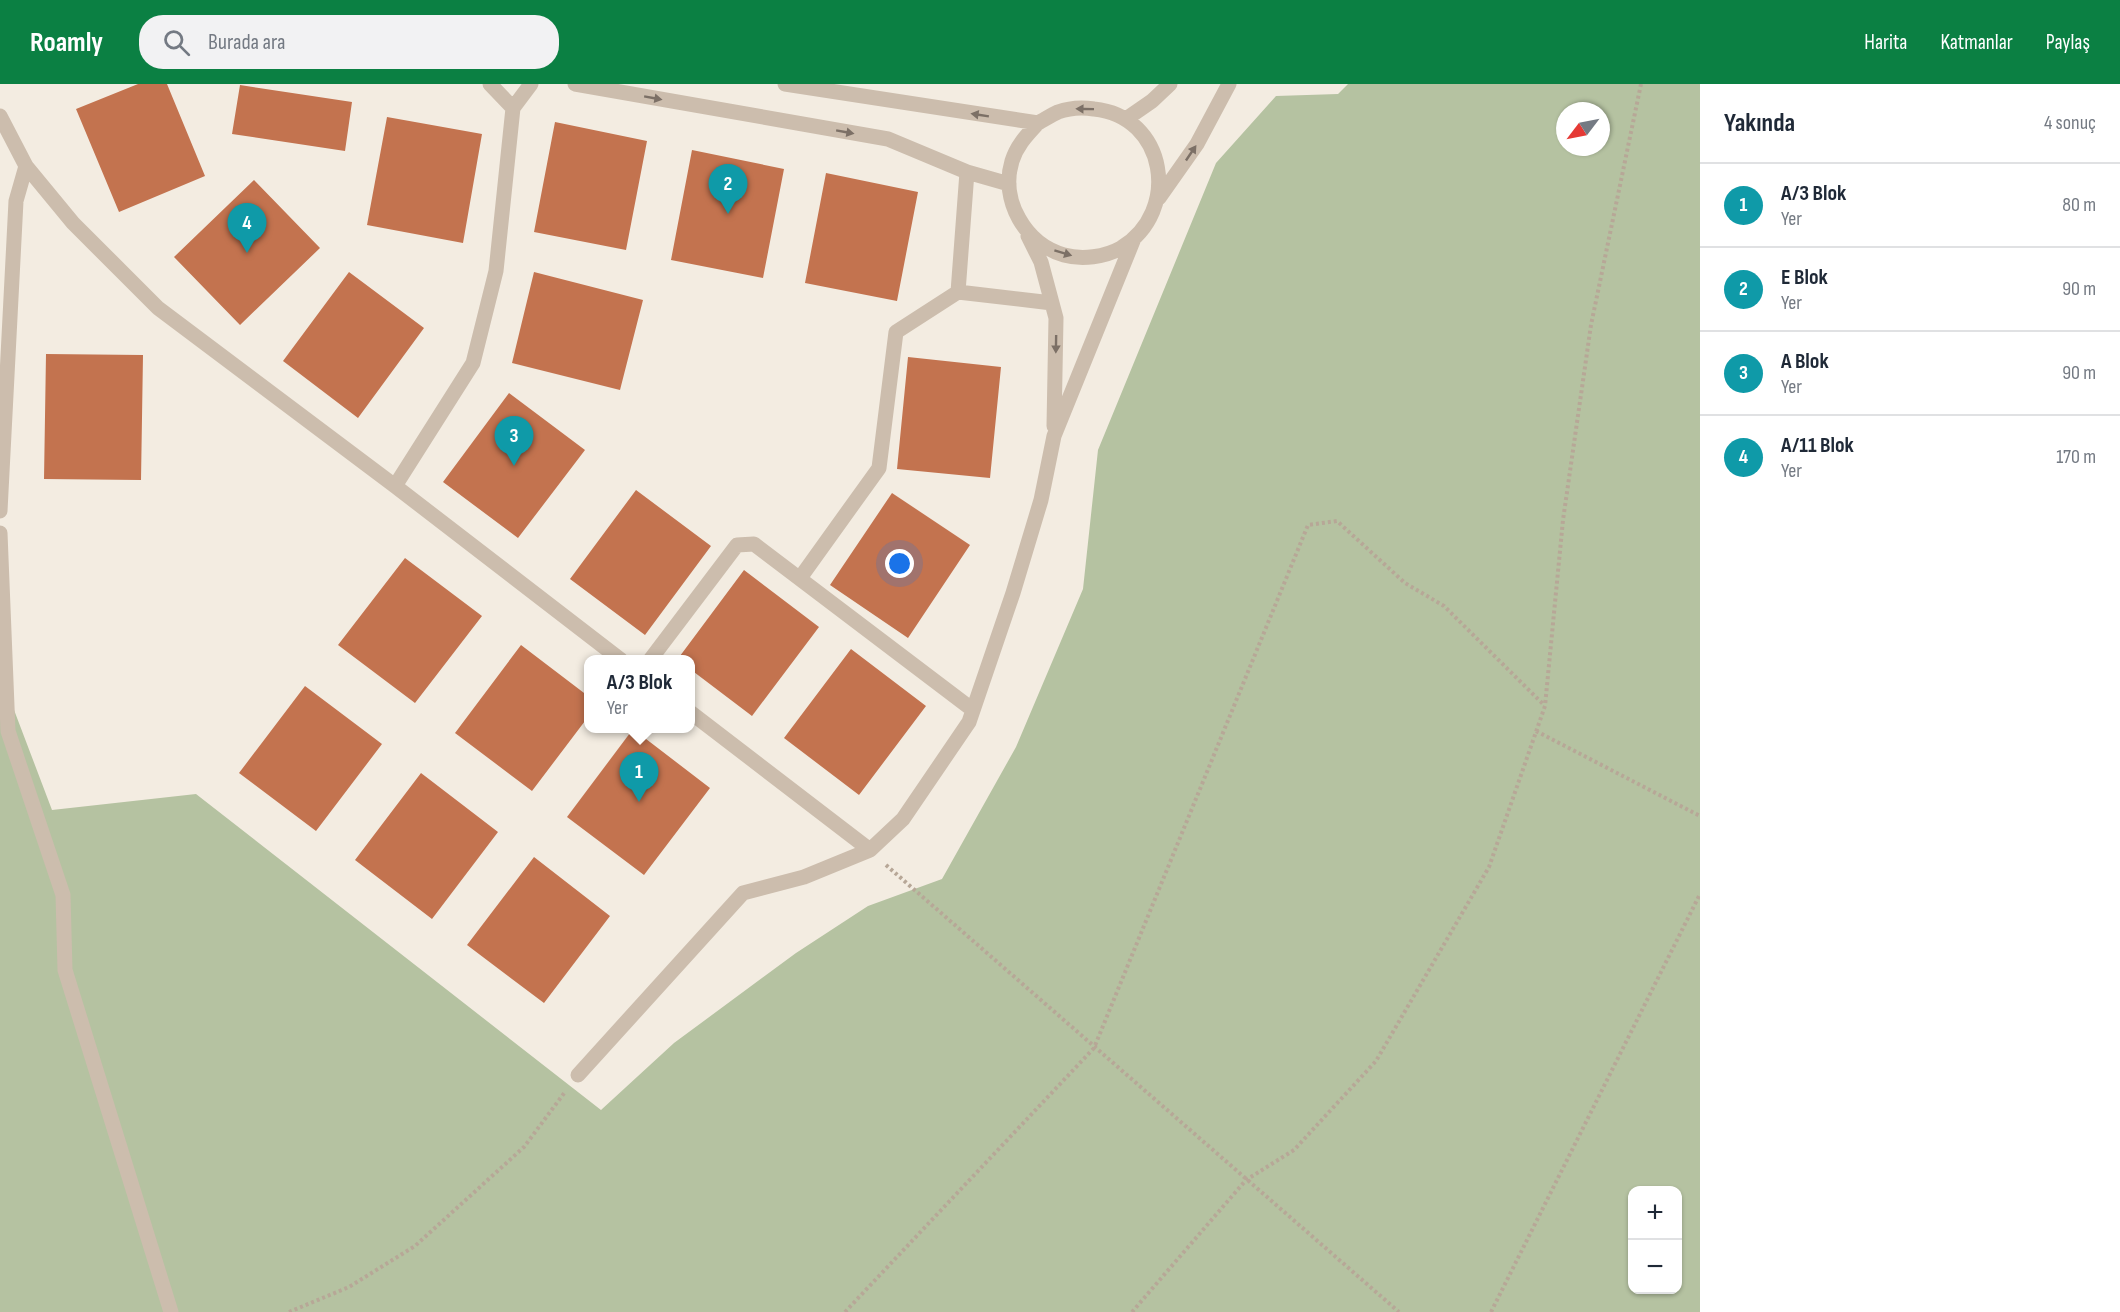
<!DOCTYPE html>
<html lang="tr">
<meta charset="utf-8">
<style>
body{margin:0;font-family:"Sofia Sans Condensed",sans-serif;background:#f2f2f3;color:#1f2937}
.controls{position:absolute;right:18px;bottom:18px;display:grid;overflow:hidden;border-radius:12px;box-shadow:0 2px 4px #0004}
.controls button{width:54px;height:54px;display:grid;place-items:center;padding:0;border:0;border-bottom:2px solid #e0e1e3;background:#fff;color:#1f2937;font:30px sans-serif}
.compass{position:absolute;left:1556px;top:18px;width:54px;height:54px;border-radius:50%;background:#fff;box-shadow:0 2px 4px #0004;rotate:238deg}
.you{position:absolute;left:900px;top:480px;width:21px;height:21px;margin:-15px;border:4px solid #fff;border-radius:50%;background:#1a73e8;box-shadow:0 0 0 9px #1a73e833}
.badge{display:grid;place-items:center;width:39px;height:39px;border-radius:50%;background:#0b8043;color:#fff;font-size:20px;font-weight:700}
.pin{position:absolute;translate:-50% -50px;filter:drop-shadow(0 2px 3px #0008)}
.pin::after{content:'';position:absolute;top:32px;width:21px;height:18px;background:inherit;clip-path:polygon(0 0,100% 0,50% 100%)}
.popup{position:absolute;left:584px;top:571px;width:111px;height:78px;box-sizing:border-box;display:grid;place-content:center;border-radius:12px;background:#fff;filter:drop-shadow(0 2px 4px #0005);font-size:20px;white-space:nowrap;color:#747a83}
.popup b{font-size:22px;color:#1f2937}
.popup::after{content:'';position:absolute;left:50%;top:100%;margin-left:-12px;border:12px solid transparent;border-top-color:#fff}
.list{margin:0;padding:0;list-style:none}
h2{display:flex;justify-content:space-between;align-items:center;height:78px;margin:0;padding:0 24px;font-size:26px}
h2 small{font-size:20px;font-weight:400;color:#747a83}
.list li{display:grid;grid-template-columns:39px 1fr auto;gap:18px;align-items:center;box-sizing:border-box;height:84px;padding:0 24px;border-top:2px solid #e0e1e3}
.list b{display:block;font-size:22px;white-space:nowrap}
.list p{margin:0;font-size:20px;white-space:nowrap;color:#747a83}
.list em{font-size:20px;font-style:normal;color:#747a83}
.icon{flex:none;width:33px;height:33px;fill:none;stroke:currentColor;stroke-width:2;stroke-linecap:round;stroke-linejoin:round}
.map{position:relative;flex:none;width:1700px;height:1228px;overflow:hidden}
header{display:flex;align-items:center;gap:36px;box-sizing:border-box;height:84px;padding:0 30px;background:#0b8043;color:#fff}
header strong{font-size:28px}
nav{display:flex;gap:33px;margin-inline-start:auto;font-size:21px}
.search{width:420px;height:54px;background:#f2f2f3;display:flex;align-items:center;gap:15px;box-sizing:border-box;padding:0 21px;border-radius:24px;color:#747a83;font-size:22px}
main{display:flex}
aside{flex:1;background:#fff}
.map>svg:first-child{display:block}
</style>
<header>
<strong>Roamly</strong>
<div class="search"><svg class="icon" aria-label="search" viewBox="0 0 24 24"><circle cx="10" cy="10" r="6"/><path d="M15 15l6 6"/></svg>Burada ara</div>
<nav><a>Harita</a><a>Katmanlar</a><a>Paylaş</a></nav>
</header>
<main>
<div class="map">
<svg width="1700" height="1228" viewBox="0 0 1700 1228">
<rect width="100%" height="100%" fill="#f3ece1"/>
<path fill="#b5c2a1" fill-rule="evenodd" d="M 1348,0 L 1700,0 L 1700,1228 L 0,1228 L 0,589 L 52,726 L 196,710 L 601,1026 L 674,959 L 796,869 L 868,822 L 942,795 L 1016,663 L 1083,505 L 1098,366 L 1216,79 L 1276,12 L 1338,10 ZM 1565,27 L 1601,27 L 1601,63 L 1565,63 ZM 1632,1106 L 1678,1106 L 1678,1206 L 1632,1206 Z"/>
<path fill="#c3734f" d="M 138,0 L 167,0 L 205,92 L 119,128 L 76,25 Z
M 240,1 L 352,18 L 345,67 L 232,50 Z
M 387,33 L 482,50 L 463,159 L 367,141 Z
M 555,38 L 647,57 L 626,166 L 534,148 Z
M 692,66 L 784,85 L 763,194 L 671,176 Z
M 826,89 L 918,108 L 897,217 L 805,199 Z
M 254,96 L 320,164 L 240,241 L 174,173 Z
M 349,188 L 424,244 L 358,334 L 283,277 Z
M 534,188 L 643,216 L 620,306 L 512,279 Z
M 46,270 L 143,271 L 141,396 L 44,395 Z
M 908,273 L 1001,283 L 990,394 L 897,385 Z
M 509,309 L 585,366 L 518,454 L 443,398 Z
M 636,406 L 711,462 L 645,551 L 570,495 Z
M 892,409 L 970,461 L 908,554 L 830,501 Z
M 405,474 L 482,532 L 415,619 L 338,561 Z
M 744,486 L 819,543 L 752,632 L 690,585 L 690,576 L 677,576 Z
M 521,561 L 588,612 L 588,633 L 532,707 L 455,649 Z
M 851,565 L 926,622 L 859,711 L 784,654 Z
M 305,602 L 382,660 L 316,747 L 239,689 Z
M 633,645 L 710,704 L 644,791 L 567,733 Z
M 421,689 L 498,748 L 432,835 L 355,776 Z
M 534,773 L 610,832 L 544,919 L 467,861 Z"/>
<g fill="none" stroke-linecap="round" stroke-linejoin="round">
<path stroke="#b7a797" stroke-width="4" stroke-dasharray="3 3" stroke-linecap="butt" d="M 1536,647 L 1700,732
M 886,781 L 1399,1228
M 289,1228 L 349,1203 L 415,1162 L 524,1063 L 565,1008
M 845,1228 L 1094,964 L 1308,441 L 1337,437 L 1405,499 L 1444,522 L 1544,621
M 1132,1228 L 1246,1096 L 1294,1066 L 1376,977 L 1489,783 L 1545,622 L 1563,436 L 1591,241 L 1641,0
M 1491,1228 L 1700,810"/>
<path stroke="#ccbdad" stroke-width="15" d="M 575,0 L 888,55 L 967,88 L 1009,100
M 785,0 L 1038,39 C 1044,36 1051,31 1058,28 C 1069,24 1082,23 1094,25 C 1166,32 1182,127 1121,164 C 1105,173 1082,176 1064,171 C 1025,160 1000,116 1012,77 C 1017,61 1027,51 1038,39
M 513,24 L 531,0
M 0,32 L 26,82 L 73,139 L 158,224 L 395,402 L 621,576
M 1126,35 L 1152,17 L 1170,0
M 1159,114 L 1197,60 L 1229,0
M 1028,152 L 1041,178 L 1056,234 L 1054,342
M 958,208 L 1052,219
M 395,402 L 473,279 L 496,187 L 513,24 L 490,0
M 0,427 L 16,117 L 26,82
M 0,449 L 8,647 L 63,811 L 65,886 L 171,1228
M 800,494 L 879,384 L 896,248 L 958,208 L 967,88
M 650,576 L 737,461 L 754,460 L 973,626
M 690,628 L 870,766 L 903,735 L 969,638 L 1013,509 L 1041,416 L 1054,352 L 1133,157
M 578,991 L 743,809 L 804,793 L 870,766"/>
</g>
<defs><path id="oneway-solid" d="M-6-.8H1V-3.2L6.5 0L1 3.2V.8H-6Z" transform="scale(1.5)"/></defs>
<g fill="#7c7066">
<use href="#oneway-solid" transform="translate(653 14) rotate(10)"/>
<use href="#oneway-solid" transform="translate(1085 25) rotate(-179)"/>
<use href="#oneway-solid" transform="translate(980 31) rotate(-171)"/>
<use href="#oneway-solid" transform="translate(845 48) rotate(10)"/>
<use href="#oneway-solid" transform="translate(1191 69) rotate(-56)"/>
<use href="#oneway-solid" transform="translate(1063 169) rotate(17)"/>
<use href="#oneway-solid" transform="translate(1056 260) rotate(91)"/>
</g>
</svg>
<div class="controls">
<button>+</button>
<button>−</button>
</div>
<svg class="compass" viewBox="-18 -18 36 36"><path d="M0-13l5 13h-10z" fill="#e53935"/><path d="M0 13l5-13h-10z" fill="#747a83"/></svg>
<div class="you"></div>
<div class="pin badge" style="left:639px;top:718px;background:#0f9aa8">1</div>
<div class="popup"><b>A/3 Blok</b>Yer</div>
<div class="pin badge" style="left:728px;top:130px;background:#0f9aa8">2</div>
<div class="pin badge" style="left:514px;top:382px;background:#0f9aa8">3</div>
<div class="pin badge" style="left:247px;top:169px;background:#0f9aa8">4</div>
</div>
<aside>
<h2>Yakında<small>4 sonuç</small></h2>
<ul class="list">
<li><span class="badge" style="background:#0f9aa8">1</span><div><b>A/3 Blok</b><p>Yer</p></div><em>80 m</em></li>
<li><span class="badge" style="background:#0f9aa8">2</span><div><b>E Blok</b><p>Yer</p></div><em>90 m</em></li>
<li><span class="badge" style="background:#0f9aa8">3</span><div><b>A Blok</b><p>Yer</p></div><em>90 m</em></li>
<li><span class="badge" style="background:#0f9aa8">4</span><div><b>A/11 Blok</b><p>Yer</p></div><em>170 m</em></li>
</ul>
</aside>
</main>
